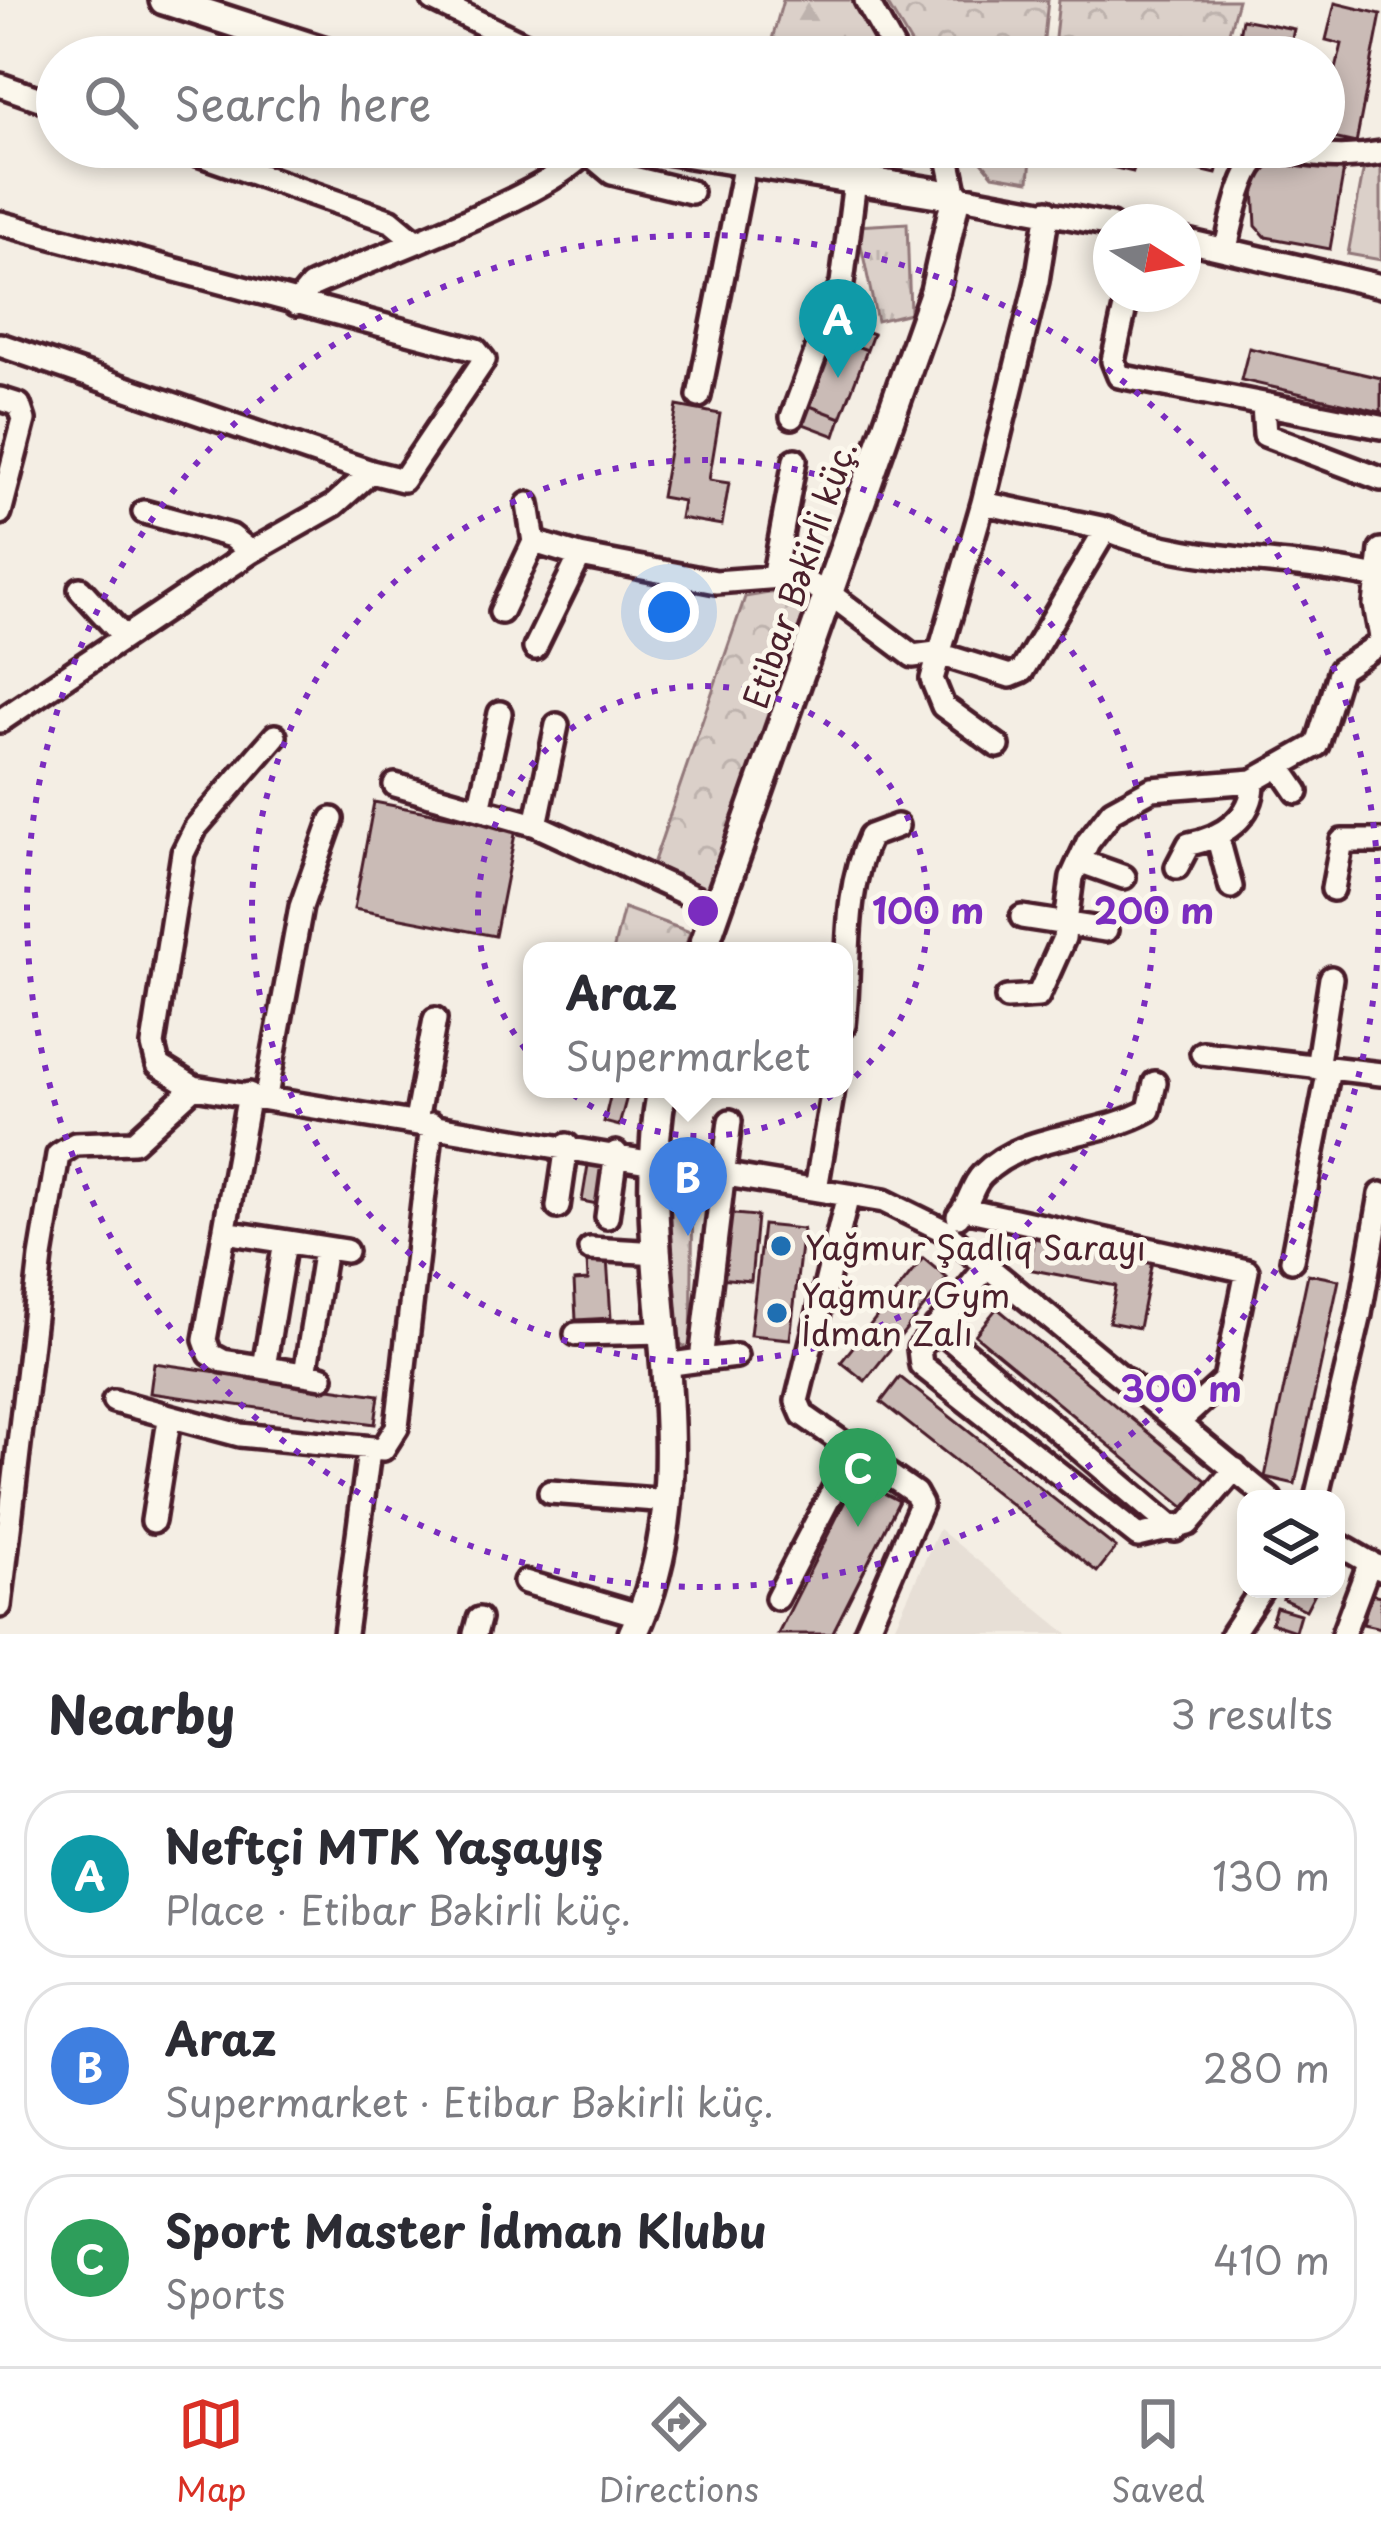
<!DOCTYPE html>
<meta charset="utf-8">
<style>
body{margin:0;font-family:"Playpen Sans",sans-serif;background:#f2f2f3;color:#2b2b33}
.controls{position:absolute;right:36px;bottom:36px;display:grid;overflow:hidden;border-radius:24px;box-shadow:0 6px 18px #0003}
.controls button{width:108px;height:108px;display:grid;place-items:center;padding:0;border:0;border-bottom:3px solid #e1e1e2;background:#fff;color:#2b2b33;font:60px sans-serif}
.compass{position:absolute;left:1093px;top:204px;width:108px;height:108px;border-radius:50%;background:#fff;box-shadow:0 6px 18px #0003;rotate:101deg}
.you{position:absolute;left:669px;top:612px;width:42px;height:42px;margin:-30px;border:9px solid #fff;border-radius:50%;background:#1a73e8;box-shadow:0 0 0 18px #1a73e833}
.badge{display:grid;place-items:center;width:78px;height:78px;border-radius:50%;background:#d93025;color:#fff;font-size:39px;font-weight:700}
.pin{position:absolute;translate:-50% -99px;filter:drop-shadow(0 3px 6px #0008)}
.pin::after{content:'';position:absolute;top:63px;width:42px;height:36px;background:inherit;clip-path:polygon(0 0,100% 0,50% 100%)}
.popup{position:absolute;left:523px;top:942px;width:330px;height:156px;box-sizing:border-box;display:grid;place-content:center;border-radius:24px;background:#fff;filter:drop-shadow(0 3px 9px #0005);font-size:39px;white-space:nowrap;color:#7c7c81}
.popup b{font-size:45px;color:#2b2b33}
.popup::after{content:'';position:absolute;left:50%;top:100%;margin-left:-24px;border:24px solid transparent;border-top-color:#fff}
.list{margin:0;padding:0;list-style:none}
h2{display:flex;justify-content:space-between;align-items:center;height:156px;margin:0;padding:0 48px;font-size:51px}
h2 small{font-size:39px;font-weight:400;color:#7c7c81}
.list li{display:grid;grid-template-columns:78px 1fr auto;gap:36px;align-items:center;box-sizing:border-box;height:168px;margin:0 24px 24px;padding:0 24px;border:3px solid #e1e1e2;border-radius:48px}
.list b{display:block;font-size:45px;white-space:nowrap}
.list p{margin:0;font-size:39px;white-space:nowrap;color:#7c7c81}
.list em{font-size:39px;font-style:normal;color:#7c7c81}
.icon{flex:none;width:66px;height:66px;fill:none;stroke:currentColor;stroke-width:2;stroke-linecap:round;stroke-linejoin:round}
.map{position:relative;flex:none;width:1381px;height:1634px;overflow:hidden}
.search{position:absolute;background:#fff;box-shadow:0 6px 18px #0003;left:36px;right:36px;top:36px;height:132px;display:flex;align-items:center;gap:30px;box-sizing:border-box;padding:0 42px;border-radius:66px;color:#7c7c81;font-size:45px}
.sheet{height:732px;background:#fff}
nav{display:flex;justify-content:space-around;align-items:center;box-sizing:border-box;height:168px;border-top:3px solid #e1e1e2;background:#fff;font-size:33px;color:#7c7c81}
nav a{display:grid;justify-items:center;gap:6px}
nav .on{color:#d93025}
.map>svg:first-child{display:block}
</style>
<div class="map">
<svg width="1381" height="1634" viewBox="0 0 1381 1634">
<defs>
<pattern id="grass-tufts" width="24" height="20" patternUnits="userSpaceOnUse" patternTransform="scale(3)"><rect width="24" height="20" fill="#dbd0c9"/><path d="M3 7l-1-3M5 7V3M7 7l1-3M15 17l-1-3M17 17v-4M19 17l1-3" fill="none" stroke="#bdb2ad"/></pattern>
<pattern id="forest-firs" width="22" height="20" patternUnits="userSpaceOnUse" patternTransform="scale(3)"><rect width="22" height="20" fill="#dbd0c9"/><path d="M5 1l3.5 6h-7zM16 11l3.5 6h-7z" fill="#bdb2ad"/></pattern>
<pattern id="park-crowns" width="20" height="18" patternUnits="userSpaceOnUse" patternTransform="scale(3)"><rect width="20" height="18" fill="#dbd0c9"/><path d="M2 6a3 3 0 1 1 6 0M12 15a3 3 0 1 1 6 0" fill="none" stroke="#bdb2ad"/></pattern>
</defs>
<rect width="100%" height="100%" fill="#f4eee4"/>
<filter id="ink" filterUnits="userSpaceOnUse"><feTurbulence type="fractalNoise" baseFrequency=".00833" numOctaves="2"/><feDisplacementMap in="SourceGraphic" scale="24" xChannelSelector="R" yChannelSelector="G"/><feConvolveMatrix kernelMatrix="1 2 1 2 8 2 1 2 1" color-interpolation-filters="sRGB"/></filter>
<g filter="url(#ink)">
<path fill="#e7dfd6" d="M 939,1529 L 1068,1634 L 891,1634 Z"/>
<path fill="url(#grass-tufts)" stroke="#92787a" stroke-width="3" d="M 907,223 L 910,313 L 877,321 L 857,226 Z
M 693,1187 L 691,1350 L 674,1340 L 670,1209 L 678,1189 Z"/>
<path fill="url(#forest-firs)" stroke="#92787a" stroke-width="3" d="M 783,0 L 853,0 L 887,57 L 767,57 Z
M 832,147 L 929,147 L 917,162 L 839,155 Z"/>
<path fill="url(#park-crowns)" stroke="#92787a" stroke-width="3" d="M 885,0 L 1048,0 L 1042,57 L 919,57 Z
M 1059,0 L 1238,0 L 1222,57 L 1053,57 Z
M 970,147 L 1032,147 L 1029,181 L 993,175 Z
M 788,590 L 812,602 L 707,889 L 653,864 L 745,597 Z
M 624,908 L 690,932 L 684,951 L 613,951 Z"/>
<path fill="#dbd0c9" stroke="#92787a" stroke-width="3" d="M 1365,161 L 1381,164 L 1381,260 L 1348,254 Z"/>
<path fill="#cabbb6" stroke="#4a1f2b" stroke-width="3" d="M 1335,3 L 1381,14 L 1356,143 L 1324,136 L 1324,98 L 1329,99 L 1342,44 L 1326,40 Z
M 1242,19 L 1294,29 L 1289,52 L 1235,57 Z
M 1093,147 L 1139,147 L 1133,172 L 1090,162 Z
M 1151,147 L 1222,147 L 1216,174 L 1149,158 Z
M 1280,158 L 1344,169 L 1330,249 L 1266,237 L 1256,226 L 1254,187 L 1264,169 Z
M 841,322 L 873,334 L 867,350 L 835,338 Z
M 835,338 L 867,350 L 841,418 L 810,406 Z
M 1249,348 L 1381,378 L 1381,412 L 1241,380 Z
M 677,406 L 720,414 L 709,480 L 729,483 L 722,525 L 680,518 L 683,501 L 661,497 Z
M 810,406 L 841,418 L 835,436 L 803,424 Z
M 374,802 L 516,829 L 495,936 L 354,909 Z
M 612,1089 L 629,1089 L 619,1126 L 604,1122 Z
M 589,1159 L 604,1161 L 597,1204 L 582,1201 Z
M 723,1213 L 757,1216 L 751,1281 L 717,1278 Z
M 763,1225 L 803,1229 L 790,1339 L 750,1335 Z
M 1035,1233 L 1153,1256 L 1139,1328 L 1109,1322 L 1116,1286 L 1028,1269 Z
M 607,1258 L 611,1318 L 576,1320 L 574,1281 L 588,1280 L 587,1259 Z
M 923,1258 L 947,1278 L 865,1381 L 841,1362 Z
M 1308,1274 L 1339,1280 L 1295,1484 L 1265,1477 Z
M 997,1308 L 1207,1481 L 1185,1508 L 975,1335 Z
M 154,1363 L 379,1395 L 375,1424 L 150,1393 Z
M 900,1377 L 1116,1548 L 1097,1572 L 881,1402 Z
M 856,1479 L 899,1501 L 832,1634 L 778,1634 Z
M 1288,1589 L 1317,1589 L 1306,1610 L 1283,1599 Z
M 1370,1594 L 1381,1596 L 1381,1628 L 1363,1624 Z
M 1276,1607 L 1300,1614 L 1295,1631 L 1271,1623 Z"/>
<g fill="none" stroke-linecap="round" stroke-linejoin="round">
<defs>
<path id="minor" d="M 433,0 L 550,57
M 866,0 L 898,57
M 0,85 L 57,105
M 178,147 L 391,221 L 415,241
M 946,147 L 956,196 L 1111,225
M 587,152 L 612,173 L 691,192
M 0,223 L 476,350 L 484,360 L 403,480 L 371,472 L 334,505 L 251,552 L 0,721
M 1183,240 L 1381,286
M 1226,249 C 1257,97 1272,173 1381,153
M 1128,294 L 1113,361 L 1119,376 L 1381,427
M 296,304 L 311,286 C 366,260 564,191 589,147
M 0,345 L 371,472
M 699,396 L 745,163
M 0,399 L 19,405 L 24,420 L 0,513
M 1263,405 L 1265,435 L 1381,479
M 792,417 L 842,283 L 855,181
M 983,503 L 1106,529
M 144,512 L 231,536 L 251,552
M 534,542 L 580,556 L 716,582 L 793,576 L 830,594 L 913,656 L 936,653 L 1010,676 L 1022,671 L 1106,529 C 1189,565 1292,557 1381,578
M 1381,550 L 1375,605 L 1381,637
M 774,574 L 795,460
M 80,589 L 124,637
M 501,612 L 534,542 L 528,504
M 535,648 L 580,556
M 998,746 L 943,706 L 932,679 L 983,503 L 1037,281 L 1048,211
M 1279,766 L 1297,792
M 395,785 L 536,825 L 717,908
M 480,805 L 500,713
M 536,825 L 557,725
M 1218,839 L 1231,887
M 1079,861 L 1124,877
M 1177,867 L 1189,844 C 1221,838 1254,818 1253,781
M 1333,889 L 1342,841 L 1381,841
M 1022,917 L 1106,930
M 1007,998 L 1038,996 L 1064,938 L 1072,877 L 1088,842 L 1112,811 L 1152,789 L 1253,781 L 1317,745 L 1340,670 L 1381,643
M 844,1025 C 851,963 842,894 870,836 L 897,826
M 1202,1053 L 1381,1074
M 1317,1068 L 1331,978
M 194,1087 L 158,1065 L 153,1045 L 183,853 L 196,827 L 275,736
M 249,1094 L 205,1340 L 210,1354 L 223,1361 L 322,1377
M 266,1096 L 301,907 L 332,819
M 416,1121 L 435,1019
M 816,1189 L 833,1089
M 848,1195 L 797,1401 L 803,1415 L 915,1493 L 921,1504 L 865,1634
M 558,1207 L 567,1145
M 965,1209 L 1247,1271 L 1225,1380 L 1178,1423
M 958,1216 C 970,1204 971,1186 982,1175 C 1025,1131 1098,1139 1149,1110 L 1155,1083
M 607,1217 L 616,1153
M 225,1232 L 346,1251
M 590,1249 L 659,1253
M 1292,1260 L 1329,1069
M 987,1266 L 919,1349 L 921,1365 L 1138,1536 L 1188,1524 L 1235,1469
M 936,1327 L 1175,1530
M 576,1334 L 664,1332
M 701,1360 L 736,1356
M 665,1365 L 701,1360 L 730,1121
M 264,1367 L 285,1242
M 305,1374 L 325,1248
M 114,1401 L 240,1435 L 383,1449 L 397,1427 L 432,1124
M 550,1492 L 669,1501
M 1316,1499 L 1360,1314 L 1381,1194
M 153,1521 L 169,1420
M 1336,1543 L 1381,1569
M 525,1582 L 642,1616
M 777,1598 L 854,1450
M 0,1606 L 41,1257 L 58,1155 L 75,1144 L 134,1142 L 194,1087 L 884,1201 L 943,1230 L 1270,1499
M 345,1634 L 369,1451
M 475,1634 L 479,1619
M 1232,1634 L 1262,1589
M 1343,1634 L 1370,1562"/>
<path id="major" d="M 164,0 L 341,57
M 653,147 L 956,196 L 935,291 L 702,951
M 633,1634 C 715,1462 628,1269 662,1089"/>
</defs>
<use href="#minor" stroke="#4a1f2b" stroke-width="30"/>
<use href="#major" stroke="#4a1f2b" stroke-width="36"/>
<use href="#minor" stroke="#fbf7ec" stroke-width="21"/>
<use href="#major" stroke="#fbf7ec" stroke-width="27"/>
</g>
</g>
<g fill="none" stroke="#7b2cbf" stroke-width="6" stroke-dasharray="6 12">
<circle cx="703" cy="911" r="225"/>
<circle cx="703" cy="911" r="451"/>
<circle cx="703" cy="911" r="676"/>
</g>
<g fill="#1f6fb2" stroke="#fbf7ec" stroke-width="4.5">
<circle cx="781" cy="1246" r="12"/>
<circle cx="777" cy="1313" r="12"/>
</g>
<g text-anchor="middle" dominant-baseline="central" stroke-width="10" stroke-linejoin="round" paint-order="stroke">
<g font-size="33" fill="#4a1f2b" stroke="#fbf7ec">
<text transform="translate(798 574) rotate(-71)">Etibar Bəkirli küç.</text>
</g>
<g font-size="33" fill="#4a1f2b" stroke="#fbf7ec" text-anchor="start">
<text x="805" y="1246">Yağmur Şadlıq Sarayı</text>
<text x="801" y="1294">Yağmur Gym<tspan x="801" dy="38">İdman Zalı</tspan></text>
</g>
</g>
<circle cx="703" cy="911" r="18" fill="#7b2cbf" stroke="#fbf7ec" stroke-width="6"/>
<g font-size="36" text-anchor="middle" font-weight="bold" fill="#7b2cbf" stroke="#fbf7ec" stroke-width="10" stroke-linejoin="round" paint-order="stroke">
<text x="928" y="924">100 m</text>
<text x="1154" y="924">200 m</text>
<text x="1181" y="1402">300 m</text>
</g>
</svg>
<div class="controls">
<button><svg class="icon" aria-label="layers" viewBox="0 0 24 24"><path d="M12 4l9 5-9 5-9-5zM3 14l9 5 9-5"/></svg></button>
</div>
<svg class="compass" viewBox="-18 -18 36 36"><path d="M0-13l5 13h-10z" fill="#e53935"/><path d="M0 13l5-13h-10z" fill="#7c7c81"/></svg>
<div class="you"></div>
<div class="pin badge" style="left:838px;top:378px;background:#0f9aa8">A</div>
<div class="pin badge" style="left:688px;top:1236px;background:#3f7fe0">B</div>
<div class="popup"><b>Araz</b>Supermarket</div>
<div class="pin badge" style="left:858px;top:1527px;background:#2e9e5b">C</div>
<div class="search"><svg class="icon" aria-label="search" viewBox="0 0 24 24"><circle cx="10" cy="10" r="6"/><path d="M15 15l6 6"/></svg>Search here</div>
</div>
<section class="sheet">
<h2>Nearby<small>3 results</small></h2>
<ul class="list">
<li><span class="badge" style="background:#0f9aa8">A</span><div><b>Neftçi MTK Yaşayış</b><p>Place · Etibar Bəkirli küç.</p></div><em>130 m</em></li>
<li><span class="badge" style="background:#3f7fe0">B</span><div><b>Araz</b><p>Supermarket · Etibar Bəkirli küç.</p></div><em>280 m</em></li>
<li><span class="badge" style="background:#2e9e5b">C</span><div><b>Sport Master İdman Klubu</b><p>Sports</p></div><em>410 m</em></li>
</ul>
</section>
<nav>
<a class="on"><svg class="icon" aria-label="map" viewBox="0 0 24 24"><path d="M3 6l6-2 6 2 6-2v14l-6 2-6-2-6 2zM9 4v14M15 6v14"/></svg>Map</a>
<a><svg class="icon" aria-label="directions" viewBox="0 0 24 24"><path d="M12 3l9 9-9 9-9-9zM9 14v-3h6M13 9l2 2-2 2"/></svg>Directions</a>
<a><svg class="icon" aria-label="saved" viewBox="0 0 24 24"><path d="M7 4h10v16l-5-4-5 4z"/></svg>Saved</a>
</nav>
